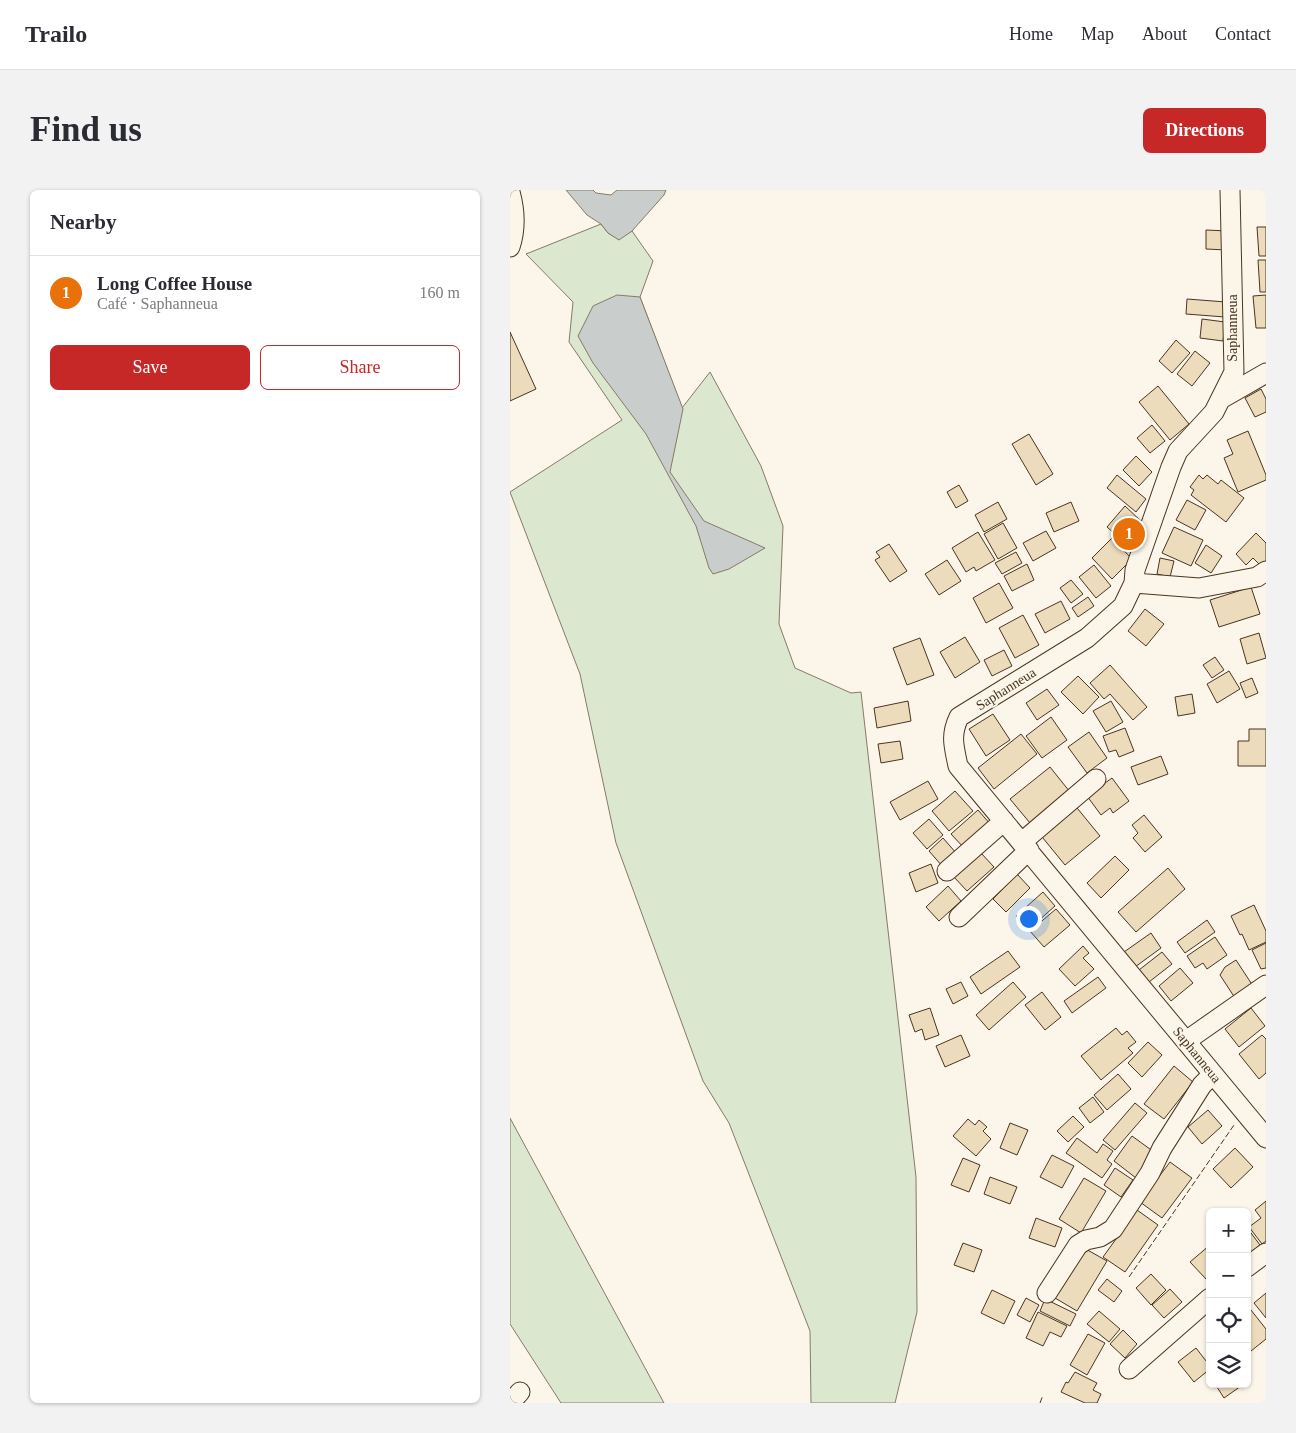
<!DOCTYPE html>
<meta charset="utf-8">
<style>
body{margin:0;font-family:Georgia,serif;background:#f2f2f3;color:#2b2b33}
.controls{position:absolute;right:15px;bottom:15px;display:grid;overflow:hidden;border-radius:8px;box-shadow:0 1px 4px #0004}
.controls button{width:45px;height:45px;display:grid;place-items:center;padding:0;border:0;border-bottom:1px solid #e1e1e2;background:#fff;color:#2b2b33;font:25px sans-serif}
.you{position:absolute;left:518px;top:728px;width:18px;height:18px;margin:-12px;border:4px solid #fff;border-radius:50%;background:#1a73e8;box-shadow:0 0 0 8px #1a73e833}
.badge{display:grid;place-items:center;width:32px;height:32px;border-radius:50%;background:#c62828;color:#fff;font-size:16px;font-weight:700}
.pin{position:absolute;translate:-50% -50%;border:2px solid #fff;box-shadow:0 1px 5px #0006}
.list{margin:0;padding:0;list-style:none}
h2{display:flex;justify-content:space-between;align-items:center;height:65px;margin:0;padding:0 20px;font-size:21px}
h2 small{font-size:16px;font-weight:400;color:#7c7c81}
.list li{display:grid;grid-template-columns:32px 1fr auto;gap:15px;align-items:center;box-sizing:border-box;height:75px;padding:0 20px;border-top:1px solid #e1e1e2}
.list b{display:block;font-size:19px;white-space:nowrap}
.list p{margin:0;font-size:16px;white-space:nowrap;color:#7c7c81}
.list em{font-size:16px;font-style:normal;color:#7c7c81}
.actions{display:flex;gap:10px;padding:15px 20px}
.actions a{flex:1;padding:11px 0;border:1px solid #c62828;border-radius:8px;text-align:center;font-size:18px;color:#c62828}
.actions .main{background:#c62828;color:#fff}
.icon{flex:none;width:28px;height:28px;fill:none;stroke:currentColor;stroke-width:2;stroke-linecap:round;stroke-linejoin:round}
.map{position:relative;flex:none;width:756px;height:1213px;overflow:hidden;border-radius:8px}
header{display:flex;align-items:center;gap:30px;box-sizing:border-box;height:70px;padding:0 25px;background:#fff;border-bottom:1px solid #e1e1e2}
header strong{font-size:24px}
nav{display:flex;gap:28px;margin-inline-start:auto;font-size:18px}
.intro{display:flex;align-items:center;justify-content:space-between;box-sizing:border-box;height:120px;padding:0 30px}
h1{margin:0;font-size:35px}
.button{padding:12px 22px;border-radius:8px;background:#c62828;color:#fff;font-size:18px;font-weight:700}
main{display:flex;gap:30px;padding:0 30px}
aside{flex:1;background:#fff;border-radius:8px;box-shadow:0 1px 4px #0004}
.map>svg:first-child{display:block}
</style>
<header>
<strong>Trailo</strong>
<nav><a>Home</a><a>Map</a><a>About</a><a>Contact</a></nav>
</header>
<div class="intro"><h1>Find us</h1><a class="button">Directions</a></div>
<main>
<aside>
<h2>Nearby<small></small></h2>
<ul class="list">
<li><span class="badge" style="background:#e8710a">1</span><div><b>Long Coffee House</b><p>Café · Saphanneua</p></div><em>160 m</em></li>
</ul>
<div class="actions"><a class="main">Save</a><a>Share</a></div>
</aside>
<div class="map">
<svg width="756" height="1213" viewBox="0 0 756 1213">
<rect width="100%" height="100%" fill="#fbf6e9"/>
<path fill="#dce7d0" stroke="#887966" d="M 91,34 L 98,43 L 108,49 L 122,41 L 143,71 L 130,107 L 172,218 L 200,182 L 251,276 L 273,336 L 269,434 L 285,478 L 341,503 L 351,502 L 406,987 L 407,1122 L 385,1213 L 301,1213 L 300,1141 L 219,933 L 193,891 L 106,653 L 70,484 L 0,302 L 112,230 L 59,152 L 63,112 L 16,64 Z
M 0,928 L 154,1213 L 51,1213 L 0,1134 Z"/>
<path fill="#c9cecd" stroke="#887966" d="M 56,0 L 83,0 L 86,3 L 101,5 L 107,0 L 156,0 L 154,5 L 122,41 L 109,50 L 98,43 L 91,34 L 77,25 Z
M 107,105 L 130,107 L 173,219 L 160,282 L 194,331 L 255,358 L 219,379 L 203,384 L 199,378 L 186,336 L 136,244 L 83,173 L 68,146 L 83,116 Z"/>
<path fill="#ecdcbc" stroke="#4a3520" d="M 747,37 L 756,37 L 756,66 L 749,66 Z
M 696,40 L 718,41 L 717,60 L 696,59 Z
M 748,70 L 756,70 L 756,102 L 750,102 Z
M 756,105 L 756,138 L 746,138 L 743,106 Z
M 677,109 L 716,112 L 715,127 L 676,124 Z
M 692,129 L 715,132 L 713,151 L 690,148 Z
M 0,142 L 26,199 L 0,211 Z
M 666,150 L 680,163 L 662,183 L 649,171 Z
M 685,161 L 700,173 L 682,196 L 667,184 Z
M 648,196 L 679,234 L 660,250 L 629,212 Z
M 751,199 L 756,209 L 756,222 L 745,227 L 735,208 Z
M 642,235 L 655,251 L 640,263 L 627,248 Z
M 738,241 L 756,285 L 756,290 L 728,302 L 714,268 L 723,264 L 717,250 Z
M 519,244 L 543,284 L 526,295 L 502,254 Z
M 626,266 L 642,282 L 629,296 L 613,280 Z
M 607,285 L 636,309 L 626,322 L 597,298 Z
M 689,285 L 693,289 L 697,285 L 708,294 L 711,290 L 734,308 L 716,332 L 681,305 L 684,300 L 680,297 Z
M 449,295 L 458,311 L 446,318 L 437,302 Z
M 677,310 L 696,320 L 685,340 L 666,330 Z
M 488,312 L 497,329 L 474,342 L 465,325 Z
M 561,312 L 569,331 L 544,342 L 536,323 Z
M 615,316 L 632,332 L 614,352 L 597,337 Z
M 493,333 L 507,358 L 488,369 L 474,344 Z
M 664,337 L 693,350 L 681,376 L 652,363 Z
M 536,341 L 546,358 L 523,371 L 513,353 Z
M 468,342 L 485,370 L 466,381 L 464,377 L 456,382 L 442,358 Z
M 746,343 L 756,353 L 756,375 L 753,378 L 743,368 L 736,375 L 726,364 Z
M 602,348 L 622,369 L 602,389 L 582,368 Z
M 379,354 L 397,381 L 380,392 L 365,370 L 370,367 L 366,362 Z
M 696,355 L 712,366 L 701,383 L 685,373 Z
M 506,362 L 512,373 L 492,384 L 485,373 Z
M 650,368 L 664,371 L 660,387 L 647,384 Z
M 437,370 L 451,391 L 429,405 L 415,384 Z
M 517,374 L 524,390 L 502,401 L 494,386 Z
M 584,375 L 601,396 L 586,408 L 569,387 Z
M 561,390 L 573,404 L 561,413 L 550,398 Z
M 489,393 L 503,418 L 476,433 L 463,408 Z
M 741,397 L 750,424 L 709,437 L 700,410 Z
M 578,407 L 584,416 L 568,427 L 562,418 Z
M 551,411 L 560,429 L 535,443 L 525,424 Z
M 635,419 L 654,434 L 636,456 L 618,441 Z
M 513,425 L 529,455 L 505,468 L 489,438 Z
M 749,443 L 756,468 L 737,474 L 730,449 Z
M 455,447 L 470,472 L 445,488 L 430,462 Z
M 410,448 L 424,485 L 397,495 L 383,458 Z
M 494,460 L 502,476 L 482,486 L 474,470 Z
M 705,467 L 714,480 L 702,488 L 693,475 Z
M 600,475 L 637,517 L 623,530 L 600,504 L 594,509 L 580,493 Z
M 719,481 L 730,499 L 707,513 L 697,494 Z
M 568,486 L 589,507 L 573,524 L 551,502 Z
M 742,488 L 748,503 L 736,508 L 730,493 Z
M 537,499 L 549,515 L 527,530 L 516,513 Z
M 682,504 L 685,523 L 668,526 L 665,507 Z
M 398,511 L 401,531 L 367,538 L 364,518 Z
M 601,511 L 613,532 L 596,542 L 583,521 Z
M 483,524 L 500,550 L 476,566 L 459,539 Z
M 541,527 L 557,550 L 532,568 L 516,546 Z
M 615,538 L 624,561 L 609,567 L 606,560 L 599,562 L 593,546 Z
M 739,539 L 756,539 L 756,576 L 728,576 L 728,551 L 739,551 Z
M 579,542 L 597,568 L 577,583 L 558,557 Z
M 511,544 L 527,564 L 484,599 L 468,578 Z
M 390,551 L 393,569 L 371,573 L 368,554 Z
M 651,566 L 658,584 L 628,595 L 621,577 Z
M 540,577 L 560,602 L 520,633 L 500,609 Z
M 602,588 L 619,611 L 603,623 L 600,618 L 591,625 L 577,606 Z
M 418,591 L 428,609 L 390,630 L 380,612 Z
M 445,601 L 463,621 L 439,641 L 422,621 Z
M 563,613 L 590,646 L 555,675 L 528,642 Z
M 468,620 L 481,635 L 455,659 L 441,644 Z
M 634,625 L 652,647 L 635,662 L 623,648 L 628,643 L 622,635 Z
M 419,629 L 433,645 L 417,659 L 403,643 Z
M 433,648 L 447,664 L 433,677 L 419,661 Z
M 471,663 L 484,677 L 457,701 L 444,687 Z
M 605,666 L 619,680 L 591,708 L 577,693 Z
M 421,674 L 428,693 L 406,702 L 399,683 Z
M 658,678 L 675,699 L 626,742 L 608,722 Z
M 507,684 L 520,698 L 496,722 L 483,709 Z
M 438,696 L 451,711 L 429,731 L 416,717 Z
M 533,702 L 545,716 L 518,740 L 506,726 Z
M 744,715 L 756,741 L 756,752 L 739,760 L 732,744 L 730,745 L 721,726 Z
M 546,719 L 560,735 L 534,757 L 520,741 Z
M 697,730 L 705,742 L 675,763 L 667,752 Z
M 641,743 L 651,758 L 625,777 L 614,762 Z
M 705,747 L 717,765 L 697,779 L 693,773 L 685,778 L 677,766 Z
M 756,753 L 756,778 L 751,779 L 742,760 Z
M 573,756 L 579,763 L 573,768 L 584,779 L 565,796 L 549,779 Z
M 498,761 L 510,777 L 471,804 L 460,787 Z
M 652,762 L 662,774 L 639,792 L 629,780 Z
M 726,770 L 743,796 L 725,808 L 710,785 L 715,777 Z
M 670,778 L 683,793 L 661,811 L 649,796 Z
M 588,787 L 596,798 L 562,823 L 554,811 Z
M 451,792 L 458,806 L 443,814 L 436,799 Z
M 503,792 L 516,807 L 479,840 L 466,825 Z
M 532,802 L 551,827 L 535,840 L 515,815 Z
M 420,818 L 429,845 L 415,850 L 412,839 L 405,842 L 399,825 Z
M 741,818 L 755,836 L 729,857 L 715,839 Z
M 606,838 L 612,845 L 617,841 L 626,852 L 618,858 L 623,863 L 591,890 L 571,866 Z
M 451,845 L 460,866 L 435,877 L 426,856 Z
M 752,845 L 756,849 L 756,883 L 749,889 L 729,864 Z
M 638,852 L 652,865 L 632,887 L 618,873 Z
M 664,876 L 683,892 L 654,929 L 634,914 Z
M 608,884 L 621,899 L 597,920 L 584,905 Z
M 583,907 L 594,922 L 580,933 L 569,918 Z
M 625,913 L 637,923 L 605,960 L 593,950 Z
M 698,920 L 712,936 L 692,954 L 678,937 Z
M 563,926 L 574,937 L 558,952 L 547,941 Z
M 458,929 L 465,935 L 469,930 L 477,937 L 473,941 L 481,949 L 466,966 L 443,946 Z
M 500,933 L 518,940 L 507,965 L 490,958 Z
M 622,946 L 644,962 L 626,988 L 604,971 Z
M 567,948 L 587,963 L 593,954 L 603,961 L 597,970 L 602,974 L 592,988 L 556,963 Z
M 725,958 L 743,977 L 721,998 L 703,979 Z
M 542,965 L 564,976 L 552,998 L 530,987 Z
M 453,968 L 470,975 L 459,1002 L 441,995 Z
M 660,972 L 682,988 L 652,1028 L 630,1012 Z
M 605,978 L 623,990 L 611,1007 L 594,995 Z
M 480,987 L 507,997 L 500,1014 L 474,1004 Z
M 574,988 L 596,1001 L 571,1043 L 549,1029 Z
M 756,1011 L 756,1051 L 752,1054 L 739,1037 L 751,1028 L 745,1020 Z
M 627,1020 L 648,1035 L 615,1082 L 593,1067 Z
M 526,1028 L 552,1038 L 545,1057 L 519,1048 Z
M 738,1039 L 750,1055 L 741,1062 L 737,1058 Z
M 453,1053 L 472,1060 L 464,1082 L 444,1075 Z
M 700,1055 L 700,1085 L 696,1089 L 680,1072 Z
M 574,1058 L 597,1071 L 567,1121 L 545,1108 Z
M 641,1084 L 656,1100 L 641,1115 L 626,1098 Z
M 597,1089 L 612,1101 L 604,1112 L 588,1100 Z
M 660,1099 L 672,1112 L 654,1128 L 642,1115 Z
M 482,1100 L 505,1111 L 494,1134 L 471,1123 Z
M 756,1103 L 756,1128 L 744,1113 Z
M 516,1108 L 529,1115 L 520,1132 L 507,1125 Z
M 535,1109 L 566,1124 L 560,1136 L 530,1121 Z
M 737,1115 L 756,1139 L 756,1149 L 741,1161 L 737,1157 Z
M 589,1121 L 610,1139 L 599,1152 L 577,1134 Z
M 528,1122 L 557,1136 L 551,1147 L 540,1142 L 533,1156 L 516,1148 Z
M 613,1140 L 627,1154 L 615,1168 L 600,1154 Z
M 578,1144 L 595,1153 L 577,1185 L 560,1175 Z
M 686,1158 L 700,1176 L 700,1179 L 684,1192 L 668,1172 Z
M 565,1182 L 587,1193 L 583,1200 L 591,1204 L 587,1213 L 575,1213 L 551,1202 L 556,1192 L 558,1193 Z
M 705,1194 L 734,1194 L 714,1208 Z"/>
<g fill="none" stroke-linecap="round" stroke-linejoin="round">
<defs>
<path id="minor" d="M 720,0 L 724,182 L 704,222 L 668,261 L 661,277 L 625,380 L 624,393 L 613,416 L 577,448 L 449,527 C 440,546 444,556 448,576 L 756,948
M 0,2 C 5,20 6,39 0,57
M 711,209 L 756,183
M 624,393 L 689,398 L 747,387 L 756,381
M 512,652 L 586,589
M 437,681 L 494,631
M 449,727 L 519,660
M 676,851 L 756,795
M 737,1077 L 756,1063
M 537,1103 L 568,1055 L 576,1050 L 590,1047 L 603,1039 L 640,983 L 652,958 L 692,895 L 703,884
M 619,1179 L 700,1108
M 0,1213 L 10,1202"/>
</defs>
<use href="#minor" stroke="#4a3520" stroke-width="21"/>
<use href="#minor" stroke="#fbf6e9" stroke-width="19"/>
<path stroke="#4a3520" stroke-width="1" stroke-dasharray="6 2.5" stroke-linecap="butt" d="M 619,1087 L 724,935
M 530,1213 L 533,1205"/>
</g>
<g text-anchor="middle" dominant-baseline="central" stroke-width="4" stroke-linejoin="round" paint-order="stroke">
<g font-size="14" fill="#4a3520" stroke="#fbf6e9">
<text transform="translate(722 138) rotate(-90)">Saphanneua</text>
<text transform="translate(496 499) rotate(-32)">Saphanneua</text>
<text transform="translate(687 865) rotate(51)">Saphanneua</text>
</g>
</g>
</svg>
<div class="controls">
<button>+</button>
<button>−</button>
<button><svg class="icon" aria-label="locate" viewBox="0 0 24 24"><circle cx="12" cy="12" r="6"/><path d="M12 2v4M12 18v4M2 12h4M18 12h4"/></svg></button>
<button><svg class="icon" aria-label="layers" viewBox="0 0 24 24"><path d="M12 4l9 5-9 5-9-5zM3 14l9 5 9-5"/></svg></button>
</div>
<div class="you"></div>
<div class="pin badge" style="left:619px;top:344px;background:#e8710a">1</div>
</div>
</main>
